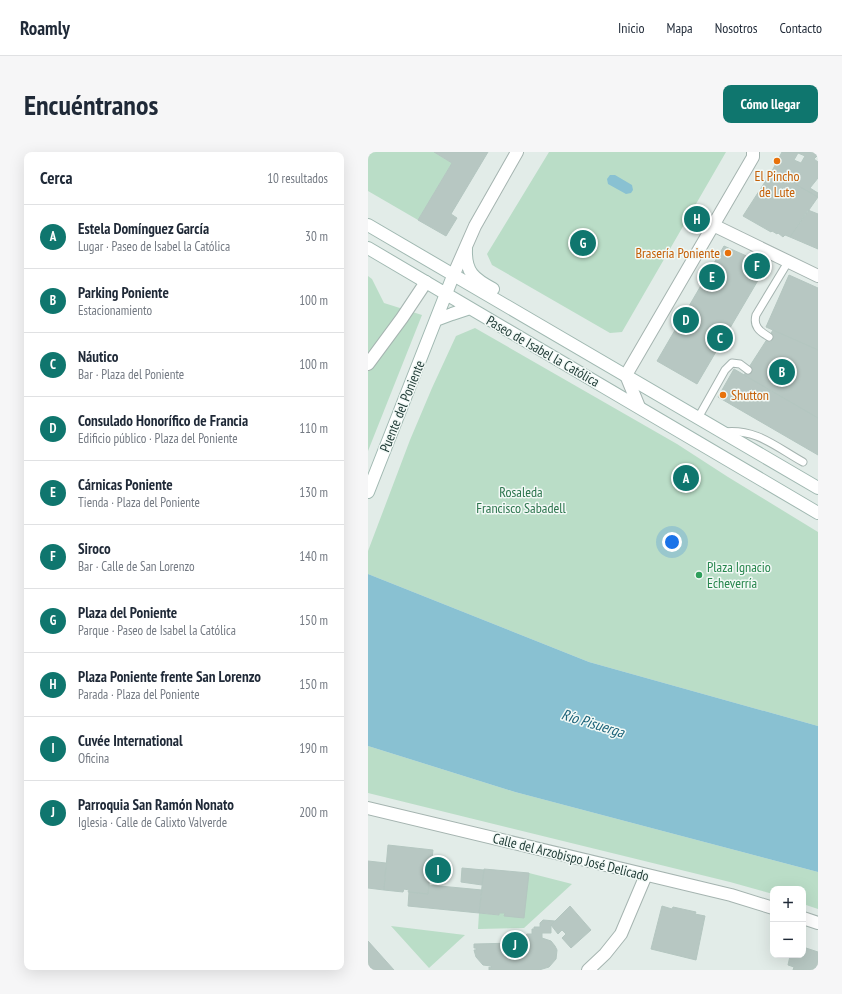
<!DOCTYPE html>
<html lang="es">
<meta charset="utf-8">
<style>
body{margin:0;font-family:"PT Sans Narrow",sans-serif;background:#f6f6f7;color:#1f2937}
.controls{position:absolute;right:12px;bottom:12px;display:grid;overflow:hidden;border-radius:8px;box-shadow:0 4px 16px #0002}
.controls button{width:36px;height:36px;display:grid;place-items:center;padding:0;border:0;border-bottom:1px solid #e0e1e3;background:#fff;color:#1f2937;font:20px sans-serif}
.you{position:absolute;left:304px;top:390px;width:14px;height:14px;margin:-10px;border:3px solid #fff;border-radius:50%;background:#1a73e8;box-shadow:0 0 0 6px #1a73e833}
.badge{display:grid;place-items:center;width:26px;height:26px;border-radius:50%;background:#0f766e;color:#fff;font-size:13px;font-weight:700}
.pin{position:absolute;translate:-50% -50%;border:2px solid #fff;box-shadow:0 1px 4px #0006}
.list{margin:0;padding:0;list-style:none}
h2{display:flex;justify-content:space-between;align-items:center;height:52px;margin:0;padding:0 16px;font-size:17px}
h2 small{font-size:13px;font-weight:400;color:#747a83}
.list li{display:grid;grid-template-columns:26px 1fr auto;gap:12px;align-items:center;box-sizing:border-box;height:64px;padding:0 16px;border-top:1px solid #e0e1e3}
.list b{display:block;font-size:15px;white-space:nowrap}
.list p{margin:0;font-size:13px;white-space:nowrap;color:#747a83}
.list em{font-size:13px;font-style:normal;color:#747a83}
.map{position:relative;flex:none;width:450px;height:818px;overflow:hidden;border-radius:8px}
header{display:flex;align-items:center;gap:24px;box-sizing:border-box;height:56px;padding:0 20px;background:#fff;border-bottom:1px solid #e0e1e3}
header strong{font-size:19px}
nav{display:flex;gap:22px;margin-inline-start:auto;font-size:14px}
.intro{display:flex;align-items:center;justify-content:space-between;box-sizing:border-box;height:96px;padding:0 24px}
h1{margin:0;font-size:28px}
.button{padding:10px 18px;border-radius:8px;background:#0f766e;color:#fff;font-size:14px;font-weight:700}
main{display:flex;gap:24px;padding:0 24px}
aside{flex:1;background:#fff;border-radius:8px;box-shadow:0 4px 16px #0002}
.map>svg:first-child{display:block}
</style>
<header>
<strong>Roamly</strong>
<nav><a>Inicio</a><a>Mapa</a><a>Nosotros</a><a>Contacto</a></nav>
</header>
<div class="intro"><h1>Encuéntranos</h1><a class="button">Cómo llegar</a></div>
<main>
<aside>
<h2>Cerca<small>10 resultados</small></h2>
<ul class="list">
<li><span class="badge">A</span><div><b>Estela Domínguez García</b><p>Lugar · Paseo de Isabel la Católica</p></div><em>30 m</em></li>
<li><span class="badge">B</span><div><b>Parking Poniente</b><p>Estacionamiento</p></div><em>100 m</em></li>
<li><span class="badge">C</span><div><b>Náutico</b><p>Bar · Plaza del Poniente</p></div><em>100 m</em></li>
<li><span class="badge">D</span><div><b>Consulado Honorífico de Francia</b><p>Edificio público · Plaza del Poniente</p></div><em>110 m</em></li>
<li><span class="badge">E</span><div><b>Cárnicas Poniente</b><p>Tienda · Plaza del Poniente</p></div><em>130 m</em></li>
<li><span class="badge">F</span><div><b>Siroco</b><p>Bar · Calle de San Lorenzo</p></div><em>140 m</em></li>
<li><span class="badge">G</span><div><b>Plaza del Poniente</b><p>Parque · Paseo de Isabel la Católica</p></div><em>150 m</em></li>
<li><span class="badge">H</span><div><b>Plaza Poniente frente San Lorenzo</b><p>Parada · Plaza del Poniente</p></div><em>150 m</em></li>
<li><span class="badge">I</span><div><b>Cuvée International</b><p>Oficina</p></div><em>190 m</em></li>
<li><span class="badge">J</span><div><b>Parroquia San Ramón Nonato</b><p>Iglesia · Calle de Calixto Valverde</p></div><em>200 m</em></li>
</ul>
</aside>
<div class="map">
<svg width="450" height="818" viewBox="0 0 450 818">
<rect width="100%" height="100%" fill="#e2ece8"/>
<path fill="#baddc7" d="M 0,0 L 66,0 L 84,11 L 50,68 L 0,39 Z
M 181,0 L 358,0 L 254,180 L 242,181 L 124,113 L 119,102 Z
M 0,124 L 4,127 L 16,151 L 54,163 L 0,299 Z
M 107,176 L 309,292 L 360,325 L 450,380 L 450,574 L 221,510 L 0,422 L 0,399 L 42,288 L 64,236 L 88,184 Z
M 0,594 L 147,640 L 450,720 L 450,757 L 435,752 L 435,737 L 405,737 L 405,742 L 362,730 L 0,641 Z
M 161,721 L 204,732 L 156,776 L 110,777 L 111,761 L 131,763 L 131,761 L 137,761 L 136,764 Z
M 23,774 L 97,783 L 61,816 Z"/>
<path fill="#89c1d2" d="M 242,23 L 247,23 L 264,33 L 265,38 L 263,41 L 258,42 L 240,32 L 239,27 Z
M 0,422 L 221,510 L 450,574 L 450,720 L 147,640 L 0,594 Z"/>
<path fill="#b7c7c2" stroke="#b4c6c0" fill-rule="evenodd" d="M 66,0 L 120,0 L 83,62 L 89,66 L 78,84 L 50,68 L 84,11 Z
M 414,0 L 450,0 L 450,3 L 446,7 L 450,10 L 450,26 L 442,36 L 450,41 L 450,45 L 404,19 ZM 430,1 L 437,4 L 433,11 L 426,8 Z
M 404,19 L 450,45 L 422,85 L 417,83 L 415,85 L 410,81 L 409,82 L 404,79 L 403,80 L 375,64 Z
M 440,58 L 450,62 L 450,97 L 422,85 Z
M 356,94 L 399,113 L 329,232 L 289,209 Z
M 421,123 L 450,136 L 450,198 L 398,175 Z
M 405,178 L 450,198 L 450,266 L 376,223 Z
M 366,217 L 450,266 L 450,303 L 350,245 Z
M 20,693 L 65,698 L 60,742 L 40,740 L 41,738 L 36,737 L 35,740 L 16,738 Z
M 0,709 L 18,711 L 16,738 L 0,736 Z
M 94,716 L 116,718 L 114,733 L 93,730 Z
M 116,717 L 161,721 L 156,766 L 136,764 L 137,761 L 131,761 L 131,763 L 111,761 Z
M 61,733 L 114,738 L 111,761 L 40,754 L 41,740 L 60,742 Z
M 202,754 L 223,778 L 203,796 L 194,786 L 198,782 L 194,778 L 190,782 L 183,773 Z
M 294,754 L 304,757 L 305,755 L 328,760 L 327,762 L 337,764 L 328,808 L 283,797 Z
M 175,768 L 187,769 L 183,773 L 183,781 L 174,781 L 174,786 L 183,789 L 187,794 L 189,798 L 188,807 L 181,815 L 171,818 L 121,818 L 121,815 L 123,816 L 123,814 L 115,813 L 108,805 L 106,798 L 108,798 L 108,796 L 106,796 L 106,792 L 149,791 L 159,782 L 164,782 L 164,777 L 166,777 L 166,775 L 172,775 L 172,771 Z
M 0,789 L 26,818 L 0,818 Z
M 435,795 L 450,800 L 450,818 L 425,818 L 426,815 L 420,813 L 422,804 L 419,803 L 435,803 Z"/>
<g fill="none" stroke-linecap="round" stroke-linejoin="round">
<defs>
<path id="lane" d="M 401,185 C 391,179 385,174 388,163 L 420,110
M 330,266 L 357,218 L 364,211 L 372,212 L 380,218
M 355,280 C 388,276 408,295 435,310"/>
<path id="street" d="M 345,73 L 450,124
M 85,124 L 107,74 L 149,0
M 0,212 L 34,166 L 58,130
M 271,255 L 258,223 L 385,5 L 385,0
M 0,656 L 363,743 L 405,756
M 435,766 L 450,771
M 220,818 L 237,802 L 253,782 L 278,723"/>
<path id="secondary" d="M 0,73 L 450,336
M 0,96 L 450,361
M 98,97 C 97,120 106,127 125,137
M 68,168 L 84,162 L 102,156
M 0,340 L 85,124"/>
</defs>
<use href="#lane" stroke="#a5b4b0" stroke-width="9"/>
<use href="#street" stroke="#a5b4b0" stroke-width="14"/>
<use href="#secondary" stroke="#a0b8b1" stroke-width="14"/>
<use href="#lane" stroke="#fff" stroke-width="7"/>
<use href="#street" stroke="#fff" stroke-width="12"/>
<use href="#secondary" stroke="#fff" stroke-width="12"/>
</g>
<g fill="#e8710a" stroke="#f2f9f6" stroke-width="1.5">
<circle cx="409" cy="9" r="4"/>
<circle cx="360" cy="101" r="4"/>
<circle cx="355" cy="243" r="4"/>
</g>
<circle fill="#2e9e5b" stroke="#f2f9f6" stroke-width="1.5" cx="331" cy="423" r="4"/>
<g text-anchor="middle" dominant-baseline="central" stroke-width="3" stroke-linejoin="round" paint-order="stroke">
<g font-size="14" fill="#c56008" stroke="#f2f9f6">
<text x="409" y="24">El Pincho<tspan x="409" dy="16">de Lute</tspan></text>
<text x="352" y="101" text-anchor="end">Brasería Poniente</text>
<text x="363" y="243" text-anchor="start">Shutton</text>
</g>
<g font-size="14" fill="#223d38" stroke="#f2f9f6">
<text transform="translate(175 199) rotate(30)">Paseo de Isabel la Católica</text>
<text transform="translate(34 254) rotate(-68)">Puente del Poniente</text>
<text transform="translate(203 705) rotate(14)">Calle del Arzobispo José Delicado</text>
</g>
<g font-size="14" fill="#2c744d" stroke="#f2f9f6">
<text x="153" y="340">Rosaleda<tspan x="153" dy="16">Francisco Sabadell</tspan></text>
</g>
<g font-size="14" fill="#27864d" stroke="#f2f9f6" text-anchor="start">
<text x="339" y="415">Plaza Ignacio<tspan x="339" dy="16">Echeverría</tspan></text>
</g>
<g font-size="15" font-style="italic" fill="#1b6279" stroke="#f2f9f6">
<text transform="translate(225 571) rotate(17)">Río Pisuerga</text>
</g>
</g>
</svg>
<div class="controls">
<button>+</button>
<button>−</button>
</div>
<div class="you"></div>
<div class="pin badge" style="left:318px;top:326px">A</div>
<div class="pin badge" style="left:414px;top:220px">B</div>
<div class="pin badge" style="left:352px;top:186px">C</div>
<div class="pin badge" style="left:318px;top:168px">D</div>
<div class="pin badge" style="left:344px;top:125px">E</div>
<div class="pin badge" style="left:389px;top:114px">F</div>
<div class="pin badge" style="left:215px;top:91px">G</div>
<div class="pin badge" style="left:329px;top:67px">H</div>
<div class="pin badge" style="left:70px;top:718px">I</div>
<div class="pin badge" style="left:147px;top:793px">J</div>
</div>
</main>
